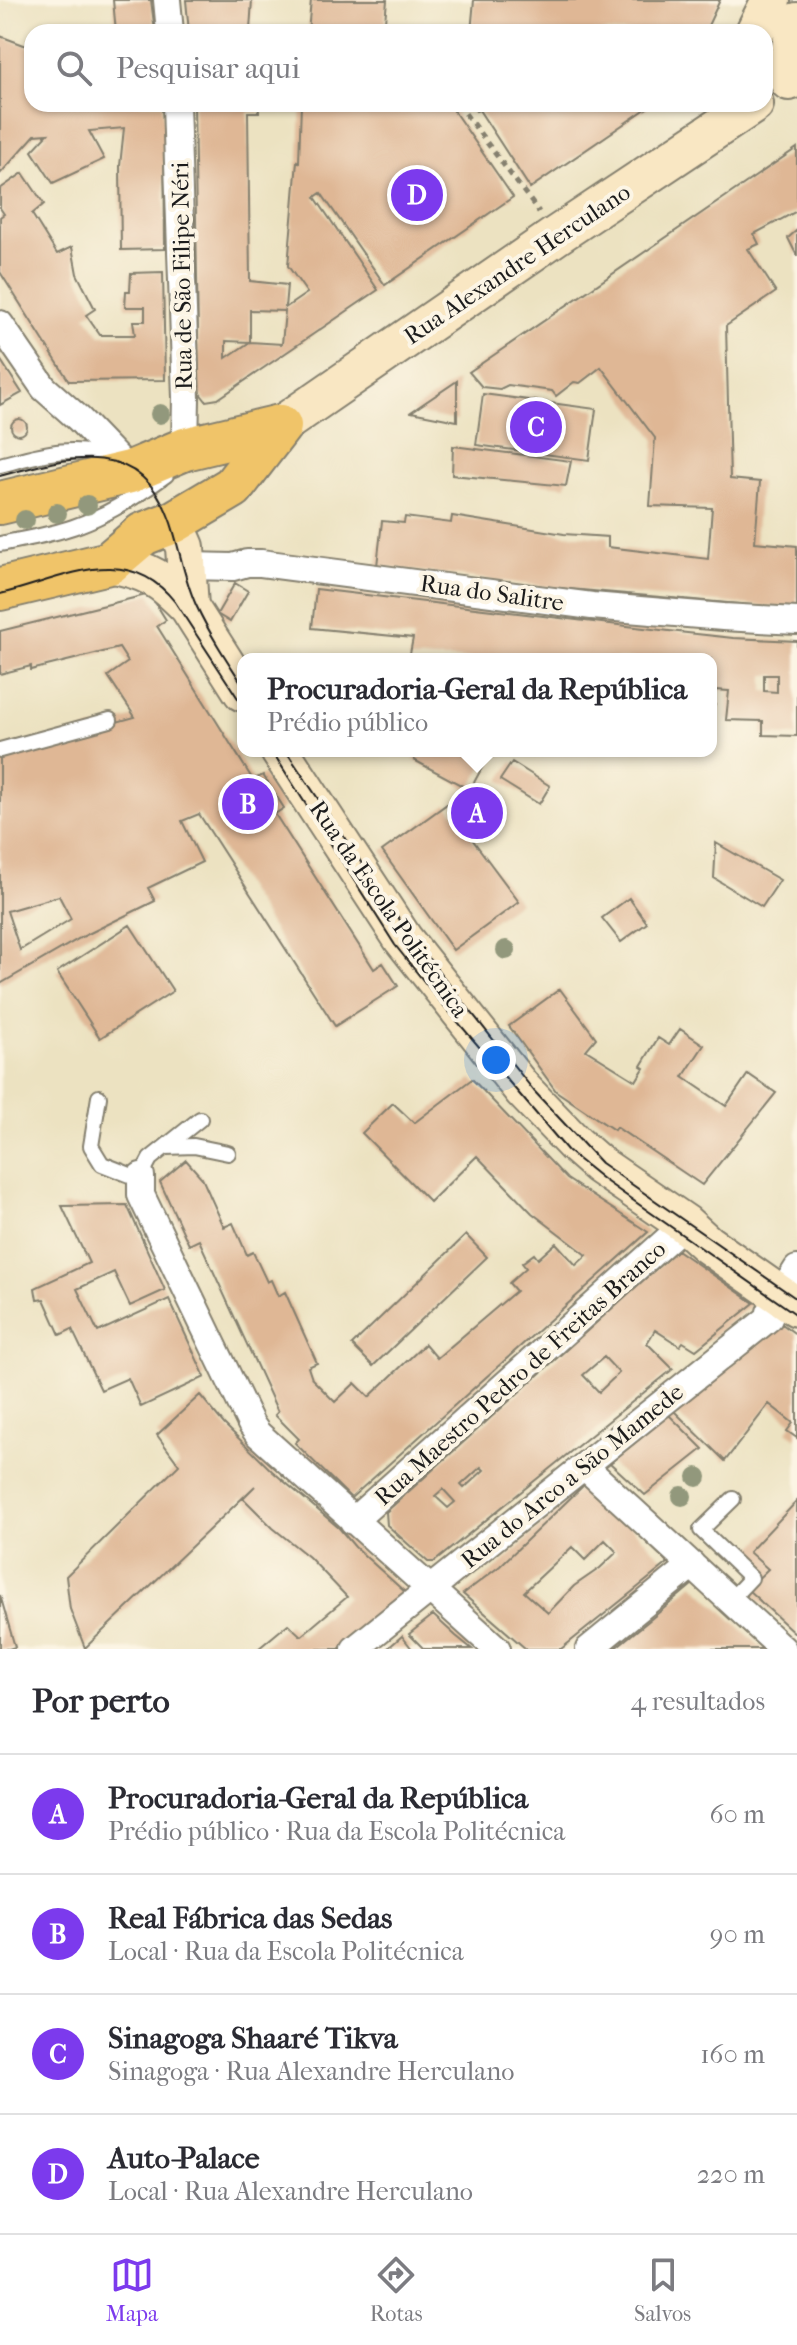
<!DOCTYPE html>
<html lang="pt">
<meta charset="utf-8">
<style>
body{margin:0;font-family:"IM FELL French Canon",serif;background:#f2f2f3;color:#2b2b33}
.you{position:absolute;left:496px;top:1060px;width:28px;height:28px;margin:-20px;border:6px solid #fff;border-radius:50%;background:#1a73e8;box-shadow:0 0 0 12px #1a73e833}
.badge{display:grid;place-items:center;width:52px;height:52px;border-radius:50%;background:#7c3aed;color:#fff;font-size:26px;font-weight:700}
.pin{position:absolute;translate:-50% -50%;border:4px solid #fff;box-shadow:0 2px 8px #0006}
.popup{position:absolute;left:237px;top:653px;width:480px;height:104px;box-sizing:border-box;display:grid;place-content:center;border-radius:16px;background:#fff;filter:drop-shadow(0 2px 6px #0005);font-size:26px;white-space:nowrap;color:#7c7c81}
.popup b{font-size:30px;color:#2b2b33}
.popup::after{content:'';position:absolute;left:50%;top:100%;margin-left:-16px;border:16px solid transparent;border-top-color:#fff}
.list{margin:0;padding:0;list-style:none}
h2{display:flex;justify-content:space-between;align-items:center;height:104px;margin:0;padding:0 32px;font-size:34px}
h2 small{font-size:26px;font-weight:400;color:#7c7c81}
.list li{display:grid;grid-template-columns:52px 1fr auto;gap:24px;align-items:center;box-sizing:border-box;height:120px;padding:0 32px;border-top:2px solid #e1e1e2}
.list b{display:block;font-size:30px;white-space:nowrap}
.list p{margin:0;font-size:26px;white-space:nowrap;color:#7c7c81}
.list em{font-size:26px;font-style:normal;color:#7c7c81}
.icon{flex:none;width:44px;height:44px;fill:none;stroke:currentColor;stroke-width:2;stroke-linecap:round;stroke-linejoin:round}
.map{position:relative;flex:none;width:797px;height:1649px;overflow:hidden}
.search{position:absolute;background:#fff;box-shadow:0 2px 6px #0004;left:24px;right:24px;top:24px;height:88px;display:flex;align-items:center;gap:20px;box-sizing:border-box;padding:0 28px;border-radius:24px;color:#7c7c81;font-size:30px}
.sheet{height:584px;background:#fff}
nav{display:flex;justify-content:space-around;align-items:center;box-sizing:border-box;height:112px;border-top:2px solid #e1e1e2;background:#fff;font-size:22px;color:#7c7c81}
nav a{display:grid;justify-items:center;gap:4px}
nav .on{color:#7c3aed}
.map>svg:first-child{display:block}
</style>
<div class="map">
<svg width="797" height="1649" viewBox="0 0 797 1649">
<rect width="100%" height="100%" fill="#fcf5e5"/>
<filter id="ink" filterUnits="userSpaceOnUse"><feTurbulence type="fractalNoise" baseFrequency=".0125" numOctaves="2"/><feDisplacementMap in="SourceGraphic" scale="16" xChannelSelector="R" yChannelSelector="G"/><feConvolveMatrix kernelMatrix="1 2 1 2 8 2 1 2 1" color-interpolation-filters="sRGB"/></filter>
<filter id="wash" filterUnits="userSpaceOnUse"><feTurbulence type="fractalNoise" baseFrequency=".006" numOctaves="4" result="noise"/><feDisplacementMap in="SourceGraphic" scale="32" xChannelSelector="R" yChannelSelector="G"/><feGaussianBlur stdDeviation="1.8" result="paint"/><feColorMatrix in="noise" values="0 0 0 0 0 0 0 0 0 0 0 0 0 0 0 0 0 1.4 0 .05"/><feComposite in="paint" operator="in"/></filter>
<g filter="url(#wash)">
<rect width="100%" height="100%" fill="#ece2c1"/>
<g id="blocks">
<path fill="#dfb795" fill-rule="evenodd" d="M 113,0 L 151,0 L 155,32 L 116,32 Z
M 186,0 L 252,0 L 250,30 L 189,32 Z
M 311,0 L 387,0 L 384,32 L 308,32 Z
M 474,0 L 720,0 L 705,32 L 471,32 Z
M 0,36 L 32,48 L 32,104 L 162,104 L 164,125 L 165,249 L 121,250 L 120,166 L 124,128 L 89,131 L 104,159 L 53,183 L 32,151 L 48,134 L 35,135 L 0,174 Z
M 194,104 L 258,104 L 259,112 L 248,112 L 250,281 L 287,285 L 285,308 L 307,293 L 288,266 L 297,161 L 299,162 L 301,104 L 449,104 L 513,197 L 385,285 L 321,193 L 315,197 L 378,290 L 218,399 L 206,401 L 199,392 ZM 250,310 L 285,311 L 282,344 L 250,342 L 226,358 L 226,341 L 250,342 Z
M 471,104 L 653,104 L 530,188 L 479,110 L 476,111 Z
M 797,148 L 797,211 L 754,234 L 759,244 L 748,249 L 776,292 L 726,326 L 730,479 L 760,482 L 755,542 L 797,546 L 797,609 L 559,588 L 377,566 L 382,521 L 404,523 L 405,517 L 451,523 L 452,516 L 564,534 L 608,537 L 608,547 L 708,559 L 712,508 L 650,506 L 655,438 L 601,367 L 580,383 L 574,382 L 556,396 L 552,391 L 508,385 L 500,389 L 482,387 L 469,372 Z
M 23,173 L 44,204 L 32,214 L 57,254 L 72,247 L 77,274 L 95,309 L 86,315 L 100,335 L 135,335 L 133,321 L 145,321 L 145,307 L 125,307 L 126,291 L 130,291 L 131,273 L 163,272 L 165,380 L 69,381 L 0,272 L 0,217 L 4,214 L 0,208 L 0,189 Z
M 797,230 L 797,256 L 788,238 Z
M 0,359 L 22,393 L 0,405 Z
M 457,381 L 457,421 L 411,412 Z
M 483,394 L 596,409 L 589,460 L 476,445 Z
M11 427a8 8 0 1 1 16 0a8 8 0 1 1-16 0Z
M 453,446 L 571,461 L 566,486 L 452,475 Z
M 235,583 L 248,591 L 230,622 L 217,614 Z
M 316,589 L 669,631 L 733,638 L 797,641 L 797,736 L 763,735 L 763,721 L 726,720 L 729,691 L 715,690 L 715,705 L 711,704 L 711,659 L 409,659 L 413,638 L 312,628 ZM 764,675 L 777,675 L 777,692 L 764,691 Z
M 150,594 L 166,620 L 157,626 L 253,780 L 263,775 L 284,808 L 275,814 L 374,969 L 383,963 L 398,986 L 335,1026 L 199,814 L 182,821 L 202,862 L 148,888 L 155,901 L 80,938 L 0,984 L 0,754 L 135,717 L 108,676 L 128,662 L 119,648 L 31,670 L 31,666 L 0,674 L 0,631 ZM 59,896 L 71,919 L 20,950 L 7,911 Z
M 419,751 L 491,751 L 470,790 L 414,760 Z
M 512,762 L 550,786 L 539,804 L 500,780 Z
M 447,804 L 457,817 L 464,812 L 479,834 L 472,839 L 519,902 L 453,950 L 382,851 Z
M 716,843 L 780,880 L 762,907 L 714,878 Z
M 629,898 L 647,923 L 621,942 L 602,918 Z
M 130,925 L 173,991 L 100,1038 L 57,972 Z
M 560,989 L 596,1038 L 586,1050 L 636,1081 L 644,1068 L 641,1066 L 658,1038 L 669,1045 L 680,1029 L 704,1045 L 683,1077 L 726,1106 L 748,1074 L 776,1093 L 702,1185 L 616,1127 L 614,1130 L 556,1091 L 509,1026 Z
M 472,1079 L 567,1179 L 648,1232 L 351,1498 L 295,1443 L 299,1439 L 275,1415 L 278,1412 L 199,1240 L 189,1245 L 160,1182 L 186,1160 L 202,1178 L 224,1227 L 233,1223 L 247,1255 L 253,1252 L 267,1282 L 271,1280 L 278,1296 L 285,1292 L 317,1363 L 308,1367 L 312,1379 L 335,1402 L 355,1383 L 369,1397 L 425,1344 L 437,1358 L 516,1291 L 509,1283 L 526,1268 L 522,1263 L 534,1254 L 538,1259 L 556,1243 L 576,1265 L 587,1255 L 532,1213 L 477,1156 L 430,1202 L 362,1133 L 393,1103 L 414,1123 Z
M 127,1205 L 165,1290 L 130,1306 L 114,1272 L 77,1289 L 98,1332 L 169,1299 L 205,1377 L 141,1407 L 128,1378 L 101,1390 L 72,1329 L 60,1335 L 44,1299 L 37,1300 L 35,1288 L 89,1263 L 62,1206 Z
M 466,1235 L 487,1257 L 373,1366 L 352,1345 Z
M 677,1250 L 754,1303 L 696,1350 L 683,1342 L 680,1346 L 655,1330 L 647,1343 L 673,1369 L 434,1562 L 428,1562 L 387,1525 L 386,1512 ZM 604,1357 L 619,1373 L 599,1392 L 583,1375 ZM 481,1467 L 484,1470 L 464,1488 L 461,1485 ZM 443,1489 L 455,1502 L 448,1508 L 435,1496 Z
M 782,1324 L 797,1335 L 797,1438 L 787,1431 L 793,1423 L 769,1404 L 725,1461 L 674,1411 Z
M 200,1395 L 224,1424 L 272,1471 L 339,1528 L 355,1547 L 406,1593 L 339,1649 L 258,1649 L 288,1624 L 301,1636 L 347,1597 L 309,1557 L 273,1528 L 243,1498 L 255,1486 L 85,1648 L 70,1609 L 66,1576 L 179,1465 L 157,1435 Z
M 669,1415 L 703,1449 L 645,1495 L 610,1463 Z
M 586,1483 L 668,1563 L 561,1649 L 526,1649 L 463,1594 L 500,1566 ZM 605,1540 L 617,1552 L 600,1568 L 574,1586 L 548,1613 L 524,1592 L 572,1547 L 585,1560 Z
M 797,1501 L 797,1635 L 747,1589 L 768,1569 L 749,1552 Z
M 693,1584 L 763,1649 L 614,1649 L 662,1610 Z
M 0,1595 L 15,1647 L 9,1649 L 0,1649 Z
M 433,1615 L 456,1636 L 472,1649 L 424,1649 L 409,1634 Z
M 402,1636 L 412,1649 L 387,1649 Z"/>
</g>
</g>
<g filter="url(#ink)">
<use href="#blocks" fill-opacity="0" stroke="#847f6e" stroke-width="2"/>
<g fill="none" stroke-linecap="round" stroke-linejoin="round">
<defs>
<path id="lane" d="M 0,465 C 35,456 75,442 109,459
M 0,544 C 24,539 50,535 73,527 C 106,516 139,495 166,475
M 0,750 L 110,720
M 99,1097 L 91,1146 L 102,1164 L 130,1175 L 141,1176 L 150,1159 L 200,1119
M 166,1147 L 194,1146 L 228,1153
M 730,1600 L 751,1578 L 701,1530 L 733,1499"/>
<path id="street" d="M 167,0 L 170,32
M 176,104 L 186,398 L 185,449
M 0,324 L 44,388 L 79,419 L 130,472
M 188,566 L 233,567 L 247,563 L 261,563 L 592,606 L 723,617 L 797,621
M 141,1176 L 141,1195 L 251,1424 L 258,1434 L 497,1649
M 584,1466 L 783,1649
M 353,1521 L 685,1224
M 355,1649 L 769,1318 L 770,1312 L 797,1269
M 589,1649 L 692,1565"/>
<path id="secondary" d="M 755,32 L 771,0
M 789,81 L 789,57 L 797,22
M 280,426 L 557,235 L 754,104
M 174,522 L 185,547 L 189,607 L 243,692
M 109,563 C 148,570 162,579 189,607
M 280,751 L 403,939 L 523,1090 L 575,1144 L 599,1165 L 685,1224 L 707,1244 L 797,1307"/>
<path id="primary" d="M 0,503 L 130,472 L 185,449 L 280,426
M 0,589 L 109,563 L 143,534 L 174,522 L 233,487 L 280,426"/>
</defs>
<use href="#lane" stroke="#847f6e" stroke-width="18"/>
<use href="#street" stroke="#847f6e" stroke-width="30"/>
<use href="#secondary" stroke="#847f6e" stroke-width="42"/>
<use href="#primary" stroke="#847f6e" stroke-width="46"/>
<path stroke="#847f6e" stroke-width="5" stroke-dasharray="6 6" stroke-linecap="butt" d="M 398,25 L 403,32
M 458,104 L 539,212"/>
<use href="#lane" stroke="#fff" stroke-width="14"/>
<use href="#street" stroke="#fff" stroke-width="26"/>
<use href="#secondary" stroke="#f9e7c3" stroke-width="38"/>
<use href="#primary" stroke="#f0c469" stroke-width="42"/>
<path stroke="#1c1c1c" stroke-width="2" d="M 0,476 C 68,457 141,435 171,523 C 180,550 184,579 196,605 C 209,633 226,659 243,685
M 0,594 C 63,579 126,540 175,602 L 243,706
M 272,751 L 395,945 L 434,994 L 568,1151 L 604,1180 L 797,1315
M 286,751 L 410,935 L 534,1091 L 601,1163 L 797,1299"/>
</g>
<g fill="#92987b">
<circle cx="160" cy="414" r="10"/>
<circle cx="87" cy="505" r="10"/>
<circle cx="57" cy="513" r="10"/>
<circle cx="25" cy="520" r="10"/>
<circle cx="506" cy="950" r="10"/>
<circle cx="697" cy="1477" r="10"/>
<circle cx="682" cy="1496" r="10"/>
</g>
</g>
<g text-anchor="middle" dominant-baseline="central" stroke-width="8" stroke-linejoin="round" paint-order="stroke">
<g font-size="24" fill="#1c1c1c" stroke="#fcf5e5">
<text transform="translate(517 264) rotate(-34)">Rua Alexandre Herculano</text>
<text transform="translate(182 276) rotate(-91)">Rua de São Filipe Néri</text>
<text transform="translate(492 593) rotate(8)">Rua do Salitre</text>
<text transform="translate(389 909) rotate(55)">Rua da Escola Politécnica</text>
<text transform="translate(520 1373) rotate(-42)">Rua Maestro Pedro de Freitas Branco</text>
<text transform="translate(572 1476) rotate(-39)">Rua do Arco a São Mamede</text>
</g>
</g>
</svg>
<div class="you"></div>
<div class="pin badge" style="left:477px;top:813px">A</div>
<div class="popup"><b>Procuradoria-Geral da República</b>Prédio público</div>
<div class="pin badge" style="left:248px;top:804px">B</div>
<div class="pin badge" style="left:536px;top:427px">C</div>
<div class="pin badge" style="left:417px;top:195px">D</div>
<div class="search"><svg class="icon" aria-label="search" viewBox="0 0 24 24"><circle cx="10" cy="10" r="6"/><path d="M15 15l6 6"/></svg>Pesquisar aqui</div>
</div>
<section class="sheet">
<h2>Por perto<small>4 resultados</small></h2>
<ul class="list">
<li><span class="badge">A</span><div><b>Procuradoria-Geral da República</b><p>Prédio público · Rua da Escola Politécnica</p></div><em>60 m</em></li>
<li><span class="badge">B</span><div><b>Real Fábrica das Sedas</b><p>Local · Rua da Escola Politécnica</p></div><em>90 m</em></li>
<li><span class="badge">C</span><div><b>Sinagoga Shaaré Tikva</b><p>Sinagoga · Rua Alexandre Herculano</p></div><em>160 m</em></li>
<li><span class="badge">D</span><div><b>Auto-Palace</b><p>Local · Rua Alexandre Herculano</p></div><em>220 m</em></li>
</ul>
</section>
<nav>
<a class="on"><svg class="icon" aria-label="map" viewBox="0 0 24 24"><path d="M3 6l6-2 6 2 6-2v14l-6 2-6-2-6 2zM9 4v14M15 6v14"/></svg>Mapa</a>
<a><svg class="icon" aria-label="directions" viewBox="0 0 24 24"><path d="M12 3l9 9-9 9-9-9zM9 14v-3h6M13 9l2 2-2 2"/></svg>Rotas</a>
<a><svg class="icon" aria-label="saved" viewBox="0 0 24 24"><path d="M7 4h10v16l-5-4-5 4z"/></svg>Salvos</a>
</nav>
